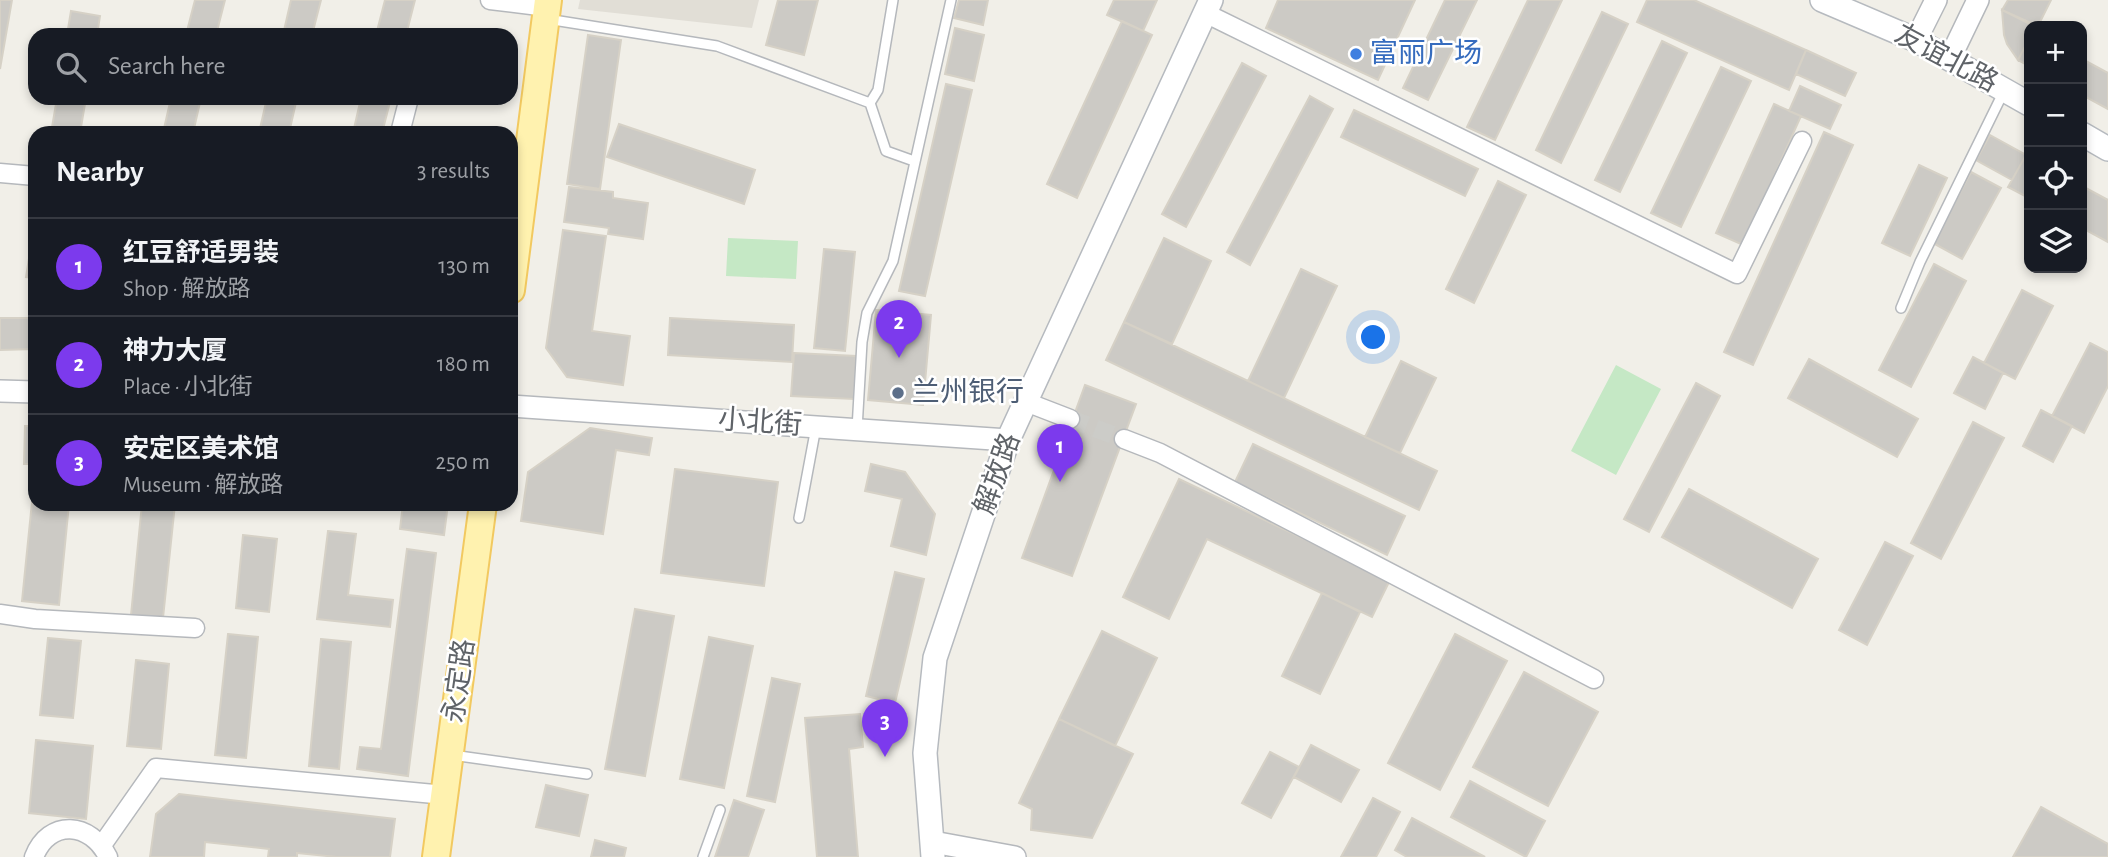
<!DOCTYPE html>
<meta charset="utf-8">
<style>
body{margin:0;font-family:"Alegreya Sans","Noto Sans SC",sans-serif;background:#20242c;color:#f1f3f6}
.controls{position:absolute;right:21px;top:21px;display:grid;overflow:hidden;border-radius:14px;box-shadow:0 4px 10px #0003}
.controls button{width:63px;height:63px;display:grid;place-items:center;padding:0;border:0;border-bottom:2px solid #363941;background:#171b24;color:#f1f3f6;font:35px sans-serif}
.you{position:absolute;left:1374px;top:338px;width:24px;height:24px;margin:-18px;border:5px solid #fff;border-radius:50%;background:#1a73e8;box-shadow:0 0 0 10px #1a73e833}
.badge{display:grid;place-items:center;width:46px;height:46px;border-radius:50%;background:#7c3aed;color:#fff;font-size:23px;font-weight:700}
.pin{position:absolute;translate:-50% -58px;filter:drop-shadow(0 2px 4px #0008)}
.pin::after{content:'';position:absolute;top:37px;width:24px;height:21px;background:inherit;clip-path:polygon(0 0,100% 0,50% 100%)}
.list{margin:0;padding:0;list-style:none}
h2{display:flex;justify-content:space-between;align-items:center;height:91px;margin:0;padding:0 28px;font-size:30px}
h2 small{font-size:23px;font-weight:400;color:#9ea1a6}
.list li{display:grid;grid-template-columns:46px 1fr auto;gap:21px;align-items:center;box-sizing:border-box;height:98px;padding:0 28px;border-top:2px solid #363941}
.list b{display:block;font-size:26px;white-space:nowrap}
.list p{margin:0;font-size:23px;white-space:nowrap;color:#9ea1a6}
.list em{font-size:23px;font-style:normal;color:#9ea1a6}
.icon{flex:none;width:38px;height:38px;fill:none;stroke:currentColor;stroke-width:2;stroke-linecap:round;stroke-linejoin:round}
.map{position:relative;flex:none;width:2108px;height:857px;overflow:hidden}
.search{position:absolute;background:#171b24;box-shadow:0 4px 10px #0003;left:28px;top:28px;width:490px;height:77px;display:flex;align-items:center;gap:18px;box-sizing:border-box;padding:0 24px;border-radius:21px;color:#9ea1a6;font-size:26px}
.panel{position:absolute;background:#171b24;box-shadow:0 4px 10px #0003;left:28px;top:126px;width:490px;height:385px;border-radius:21px}
.map>svg:first-child{display:block}
</style>
<div class="map">
<svg width="2108" height="857" viewBox="0 0 2108 857">
<rect width="100%" height="100%" fill="#f1efe8"/>
<path fill="#e1ded6" d="M 580,0 L 759,0 L 752,28 L 578,9 Z"/>
<path fill="#c5e8c5" d="M 728,238 L 798,241 L 796,279 L 726,276 Z
M 1616,365 L 1661,389 L 1616,475 L 1571,451 Z"/>
<path fill="#cccac5" stroke="#d6d1c6" stroke-width="2" d="M 0,0 L 12,0 L 0,69 Z
M 195,0 L 225,0 L 216,35 L 186,35 Z
M 291,0 L 321,0 L 312,35 L 283,35 Z
M 385,0 L 415,0 L 406,35 L 376,35 Z
M 778,0 L 818,0 L 804,55 L 766,45 Z
M 959,0 L 988,0 L 983,25 L 954,18 Z
M 1114,0 L 1157,0 L 1143,31 L 1107,15 Z
M 1278,0 L 1415,0 L 1378,80 L 1266,28 Z
M 1445,0 L 1477,0 L 1428,100 L 1403,88 Z
M 1528,0 L 1562,0 L 1495,140 L 1467,127 Z
M 1647,0 L 1694,0 L 1806,50 L 1789,90 L 1637,22 Z
M 2008,0 L 2051,0 L 2038,26 L 2002,10 Z
M 2002,10 L 2034,26 L 2029,26 L 2029,39 L 2018,60 L 2007,44 L 2004,35 Z
M 71,11 L 100,16 L 97,35 L 67,35 Z
M 1602,12 L 1628,24 L 1561,163 L 1536,150 Z
M 1122,21 L 1152,35 L 1077,198 L 1047,184 Z
M 955,28 L 984,35 L 974,81 L 945,74 Z
M 588,35 L 621,40 L 600,189 L 567,184 Z
M 2029,39 L 2029,66 L 2018,60 Z
M 1662,41 L 1687,53 L 1620,192 L 1595,180 Z
M 1806,50 L 1856,73 L 1845,96 L 1796,74 Z
M 2082,59 L 2108,73 L 2108,109 L 2082,95 Z
M 1242,63 L 1266,76 L 1186,227 L 1162,214 Z
M 1721,67 L 1751,81 L 1681,227 L 1651,213 Z
M 946,84 L 972,90 L 925,296 L 899,291 Z
M 1800,86 L 1841,105 L 1830,129 L 1789,111 Z
M 1310,96 L 1333,109 L 1250,265 L 1227,252 Z
M 57,98 L 86,98 L 80,133 L 51,133 Z
M 171,98 L 201,98 L 193,133 L 163,133 Z
M 267,98 L 297,98 L 289,133 L 259,133 Z
M 361,98 L 391,98 L 382,133 L 353,133 Z
M 1774,104 L 1801,116 L 1743,245 L 1716,233 Z
M 1354,110 L 1478,169 L 1465,196 L 1341,137 Z
M 619,124 L 755,170 L 744,204 L 607,157 Z
M 1824,132 L 1853,145 L 1753,365 L 1724,352 Z
M 1990,135 L 2026,155 L 2012,180 L 1976,160 Z
M 2026,155 L 2029,157 L 2029,198 L 2008,187 Z
M 1919,165 L 1947,178 L 1910,256 L 1882,243 Z
M 1971,172 L 2001,188 L 1962,259 L 1933,243 Z
M 1498,181 L 1526,195 L 1474,303 L 1446,289 Z
M 2082,186 L 2108,200 L 2108,242 L 2082,228 Z
M 569,187 L 613,192 L 613,198 L 648,203 L 643,239 L 608,234 L 609,228 L 564,222 Z
M 35,221 L 35,278 L 26,277 Z
M 563,230 L 606,236 L 592,331 L 630,336 L 623,385 L 567,377 L 546,348 Z
M 1164,238 L 1211,261 L 1172,344 L 1124,322 Z
M 824,249 L 855,252 L 845,351 L 814,348 Z
M 1934,264 L 1966,281 L 1911,387 L 1879,370 Z
M 1301,269 L 1337,286 L 1284,398 L 1248,381 Z
M 2022,290 L 2053,306 L 2015,379 L 1984,363 Z
M 876,310 L 931,315 L 923,405 L 868,400 Z
M 0,318 L 35,318 L 35,349 L 0,350 Z
M 670,318 L 794,325 L 792,362 L 668,355 Z
M 1124,322 L 1437,471 L 1419,510 L 1106,360 Z
M 2090,343 L 2108,352 L 2108,386 L 2084,433 L 2052,416 Z
M 794,353 L 856,356 L 854,399 L 791,396 Z
M 1973,357 L 2003,373 L 1985,409 L 1954,393 Z
M 1809,359 L 1918,419 L 1897,457 L 1788,398 Z
M 1401,361 L 1436,378 L 1400,453 L 1365,437 Z
M 1696,383 L 1720,396 L 1649,532 L 1624,519 Z
M 1085,385 L 1136,404 L 1072,576 L 1022,558 Z
M 2041,410 L 2072,426 L 2053,462 L 2023,446 Z
M 1973,422 L 2004,438 L 1941,559 L 1911,543 Z
M 25,426 L 35,426 L 35,464 L 24,464 Z
M 590,428 L 652,438 L 649,455 L 616,450 L 603,534 L 521,521 L 528,472 Z
M 1253,444 L 1405,516 L 1387,555 L 1235,482 Z
M 871,464 L 905,472 L 935,514 L 926,555 L 891,546 L 902,499 L 865,491 Z
M 675,469 L 778,482 L 764,586 L 661,573 Z
M 1179,479 L 1390,580 L 1372,617 L 1207,539 L 1169,619 L 1123,597 Z
M 1689,489 L 1818,559 L 1792,608 L 1662,537 Z
M 33,492 L 35,492 L 35,504 L 69,504 L 59,605 L 22,601 Z
M 142,504 L 175,504 L 163,618 L 131,615 Z
M 403,504 L 448,504 L 444,535 L 400,529 Z
M 328,531 L 356,534 L 348,595 L 393,600 L 390,627 L 317,619 Z
M 243,535 L 277,539 L 269,612 L 236,608 Z
M 1885,542 L 1913,556 L 1867,645 L 1839,630 Z
M 407,549 L 436,553 L 408,776 L 357,769 L 360,747 L 381,749 Z
M 895,572 L 924,579 L 895,703 L 866,696 Z
M 1322,593 L 1360,612 L 1320,694 L 1282,676 Z
M 635,609 L 674,616 L 645,776 L 605,769 Z
M 1102,631 L 1157,658 L 1115,746 L 1059,719 Z
M 228,634 L 258,637 L 246,758 L 215,755 Z
M 1455,634 L 1507,661 L 1440,790 L 1388,763 Z
M 709,637 L 753,646 L 724,788 L 680,779 Z
M 48,638 L 81,641 L 73,718 L 40,715 Z
M 321,639 L 351,642 L 339,769 L 309,766 Z
M 136,660 L 169,664 L 161,749 L 127,746 Z
M 1524,672 L 1598,712 L 1548,806 L 1473,767 Z
M 772,678 L 800,684 L 775,802 L 747,796 Z
M 860,714 L 863,747 L 849,749 L 858,857 L 817,857 L 805,718 Z
M 1059,719 L 1133,754 L 1092,838 L 1031,830 L 1032,809 L 1019,803 Z
M 36,740 L 93,746 L 86,819 L 29,813 Z
M 1311,745 L 1359,770 L 1341,802 L 1294,777 Z
M 1270,752 L 1299,767 L 1271,818 L 1242,803 Z
M 1470,781 L 1545,821 L 1526,857 L 1451,817 Z
M 546,785 L 588,795 L 579,836 L 536,827 Z
M 179,794 L 395,819 L 390,857 L 337,857 L 297,853 L 297,857 L 268,857 L 269,849 L 205,842 L 204,857 L 150,857 L 156,814 Z
M 1373,798 L 1400,812 L 1376,857 L 1341,857 Z
M 734,800 L 764,810 L 748,857 L 715,857 Z
M 2041,807 L 2108,844 L 2108,857 L 2013,857 Z
M 1412,818 L 1485,857 L 1407,857 L 1395,850 Z
M 595,840 L 626,848 L 624,857 L 591,857 Z"/>
<g fill="none" stroke-linecap="round" stroke-linejoin="round">
<path stroke="#ccccc8" stroke-width="18" stroke-dasharray="18 9" stroke-linecap="butt" d="M 1070,419 L 1124,439"/>
<defs>
<path id="service" d="M 547,19 L 717,46 L 870,103 L 886,151 L 914,161
M 870,103 L 878,90 L 893,0
M 1901,308 L 1920,262 L 2004,91
M 857,429 L 862,342 L 867,313 L 893,261 L 951,0
M 799,518 L 816,427
M 452,755 L 587,774
M 703,857 L 720,810"/>
<path id="minor" d="M 490,0 L 547,7
M 1205,13 L 1737,274 L 1802,141
M 400,133 L 409,98
M 0,173 L 35,176
M 1026,402 L 1070,419
M 1124,439 L 1160,453 L 1594,679
M 0,614 L 35,619 L 195,628
M 102,845 L 156,768 L 445,795
M 34,857 C 49,818 91,822 108,857"/>
<path id="tertiary" d="M 1916,40 L 1936,0
M 1950,58 L 1978,0
M 0,391 L 35,392
M 511,406 L 1008,440
M 933,842 L 1015,857"/>
<path id="secondary" d="M 1822,0 L 1916,40 L 2029,104
M 2082,134 L 2108,149
M 933,857 L 925,753 L 935,658 L 1008,440 L 1211,0"/>
<path id="primary" d="M 511,290 L 548,0
M 436,857 L 483,504"/>
</defs>
<use href="#service" stroke="#b5b8bc" stroke-width="12"/>
<use href="#minor" stroke="#b5b8bc" stroke-width="21"/>
<use href="#tertiary" stroke="#b5b8bc" stroke-width="24"/>
<use href="#secondary" stroke="#b6babf" stroke-width="26"/>
<use href="#primary" stroke="#f2c960" stroke-width="30"/>
<use href="#service" stroke="#fff" stroke-width="9"/>
<use href="#minor" stroke="#fff" stroke-width="18"/>
<use href="#tertiary" stroke="#fff" stroke-width="21"/>
<use href="#secondary" stroke="#fff" stroke-width="23"/>
<use href="#primary" stroke="#fff2af" stroke-width="26"/>
</g>
<circle fill="#3f7fe0" stroke="#fff" stroke-width="2.5" cx="1356" cy="54" r="7"/>
<circle fill="#5c6f8a" stroke="#fff" stroke-width="2.5" cx="898" cy="393" r="7"/>
<g text-anchor="middle" dominant-baseline="central" stroke-width="5" stroke-linejoin="round" paint-order="stroke">
<g font-size="28" fill="#366cbe" stroke="#fff" text-anchor="start">
<text x="1370" y="54">富丽广场</text>
</g>
<g font-size="28" fill="#5f6368" stroke="#fff">
<text transform="translate(1946 59) rotate(28)">友谊北路</text>
<text transform="translate(760 423) rotate(4)">小北街</text>
<text transform="translate(998 474) rotate(-70)">解放路</text>
<text transform="translate(460 681) rotate(-82)">永定路</text>
</g>
<g font-size="28" fill="#4e5e75" stroke="#fff" text-anchor="start">
<text x="912" y="393">兰州银行</text>
</g>
</g>
</svg>
<div class="controls">
<button>+</button>
<button>−</button>
<button><svg class="icon" aria-label="locate" viewBox="0 0 24 24"><circle cx="12" cy="12" r="6"/><path d="M12 2v4M12 18v4M2 12h4M18 12h4"/></svg></button>
<button><svg class="icon" aria-label="layers" viewBox="0 0 24 24"><path d="M12 4l9 5-9 5-9-5zM3 14l9 5 9-5"/></svg></button>
</div>
<div class="you"></div>
<div class="pin badge" style="left:1060px;top:482px">1</div>
<div class="pin badge" style="left:899px;top:358px">2</div>
<div class="pin badge" style="left:885px;top:757px">3</div>
<div class="search"><svg class="icon" aria-label="search" viewBox="0 0 24 24"><circle cx="10" cy="10" r="6"/><path d="M15 15l6 6"/></svg>Search here</div>
<section class="panel">
<h2>Nearby<small>3 results</small></h2>
<ul class="list">
<li><span class="badge">1</span><div><b>红豆舒适男装</b><p>Shop · 解放路</p></div><em>130 m</em></li>
<li><span class="badge">2</span><div><b>神力大厦</b><p>Place · 小北街</p></div><em>180 m</em></li>
<li><span class="badge">3</span><div><b>安定区美术馆</b><p>Museum · 解放路</p></div><em>250 m</em></li>
</ul>
</section>
</div>
